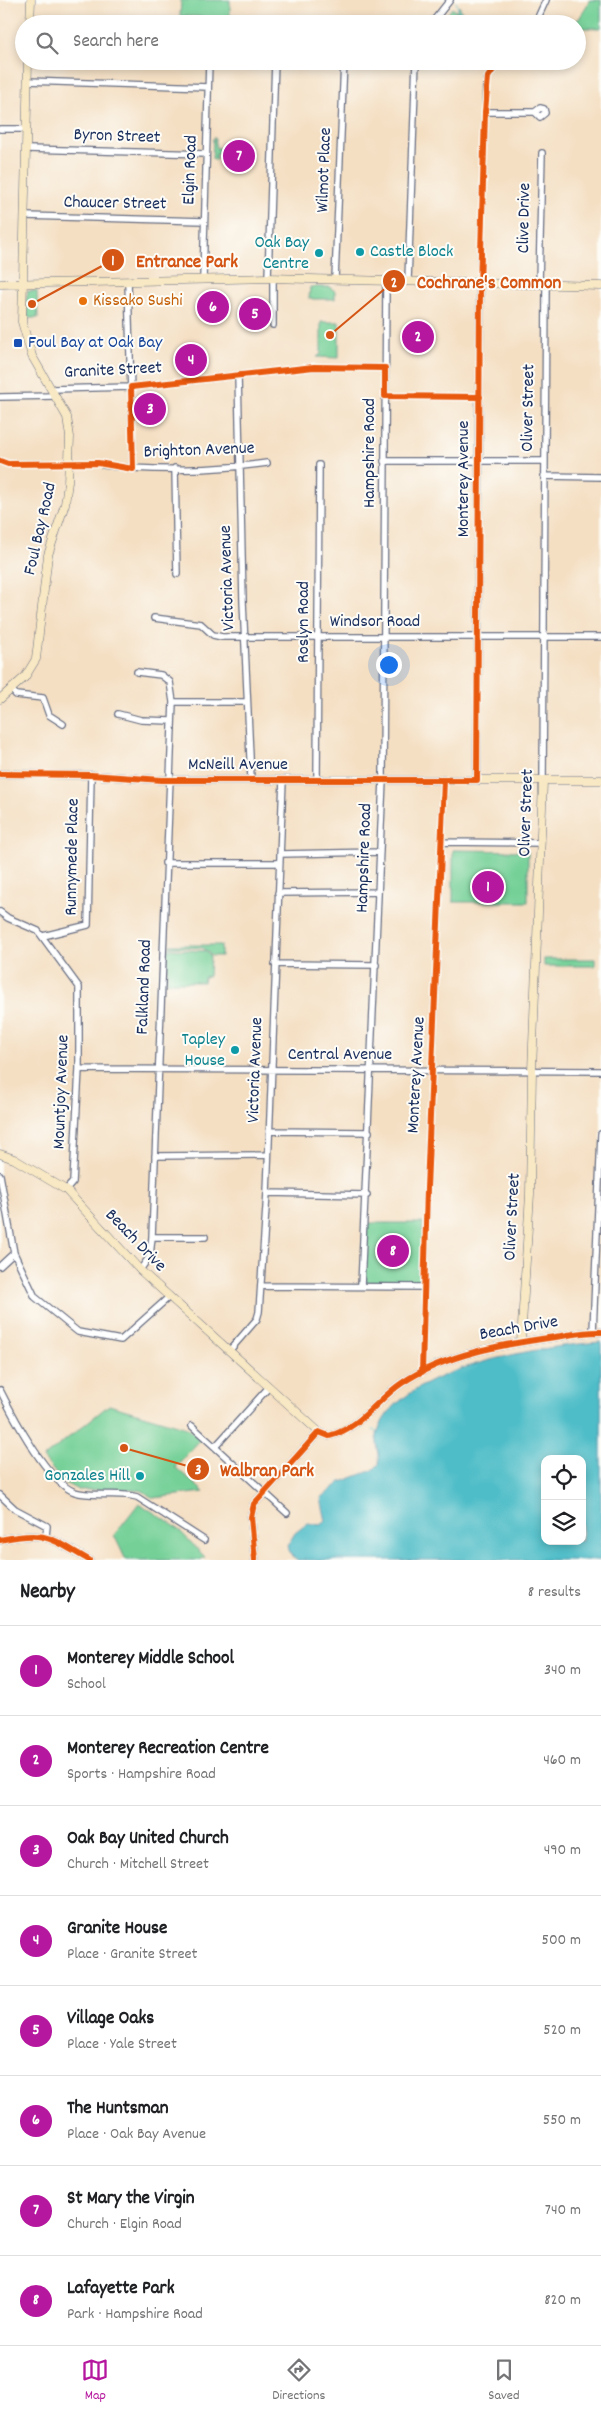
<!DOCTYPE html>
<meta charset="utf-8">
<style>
body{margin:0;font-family:Dekko,sans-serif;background:#f6f6f6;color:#202124}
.controls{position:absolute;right:15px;bottom:15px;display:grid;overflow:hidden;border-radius:10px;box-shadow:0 2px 8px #0003}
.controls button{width:45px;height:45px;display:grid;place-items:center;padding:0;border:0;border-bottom:1px solid #e0e0e0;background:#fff;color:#202124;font:25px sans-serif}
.you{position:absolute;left:388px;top:664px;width:18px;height:18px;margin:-12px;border:4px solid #fff;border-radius:50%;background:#1a73e8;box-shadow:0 0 0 8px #1a73e833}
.badge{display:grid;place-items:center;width:32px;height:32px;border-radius:50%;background:#b5179e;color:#fff;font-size:16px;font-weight:700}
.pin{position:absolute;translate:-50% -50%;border:2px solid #fff;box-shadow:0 1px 5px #0006}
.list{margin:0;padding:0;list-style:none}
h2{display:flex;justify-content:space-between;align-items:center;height:65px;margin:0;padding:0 20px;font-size:21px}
h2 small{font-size:16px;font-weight:400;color:#757577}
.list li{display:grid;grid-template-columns:32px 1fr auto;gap:15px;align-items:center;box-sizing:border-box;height:90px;padding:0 20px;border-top:1px solid #e0e0e0}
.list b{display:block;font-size:19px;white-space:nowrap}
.list p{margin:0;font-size:16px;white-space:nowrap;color:#757577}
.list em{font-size:16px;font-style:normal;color:#757577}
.icon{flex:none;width:28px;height:28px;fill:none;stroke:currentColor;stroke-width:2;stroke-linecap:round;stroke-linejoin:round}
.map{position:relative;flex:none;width:601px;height:1560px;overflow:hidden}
.search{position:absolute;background:#fff;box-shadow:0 2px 8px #0003;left:15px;right:15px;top:15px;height:55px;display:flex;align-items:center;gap:12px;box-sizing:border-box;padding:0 18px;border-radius:28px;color:#757577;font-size:19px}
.sheet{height:785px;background:#fff}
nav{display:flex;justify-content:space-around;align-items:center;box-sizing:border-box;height:70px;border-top:1px solid #e0e0e0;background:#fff;font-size:14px;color:#757577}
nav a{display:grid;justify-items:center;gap:2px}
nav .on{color:#b5179e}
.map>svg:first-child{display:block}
</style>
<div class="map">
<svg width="601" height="1560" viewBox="0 0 601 1560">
<rect width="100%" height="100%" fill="#fdfcf7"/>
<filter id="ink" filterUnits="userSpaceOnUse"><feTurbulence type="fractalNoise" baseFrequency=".02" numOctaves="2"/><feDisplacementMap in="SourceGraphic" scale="10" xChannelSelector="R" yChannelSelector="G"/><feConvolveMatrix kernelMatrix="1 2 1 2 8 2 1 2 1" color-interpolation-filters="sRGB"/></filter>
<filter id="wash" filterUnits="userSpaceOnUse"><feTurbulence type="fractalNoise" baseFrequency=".0096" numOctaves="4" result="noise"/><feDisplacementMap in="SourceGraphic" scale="20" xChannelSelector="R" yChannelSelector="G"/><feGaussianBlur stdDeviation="1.12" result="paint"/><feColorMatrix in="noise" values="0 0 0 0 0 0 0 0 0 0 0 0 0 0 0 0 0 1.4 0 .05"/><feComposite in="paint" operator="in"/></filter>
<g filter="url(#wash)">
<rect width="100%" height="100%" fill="#f4dfc3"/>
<path fill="#75d097" stroke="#48807a" d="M 181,0 L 230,0 L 230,18 L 180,16 Z
M 590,0 L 601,0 L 601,28 L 577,28 L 577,24 L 566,24 L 579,19 Z
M 459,6 L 464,17 L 473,24 L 455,24 L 446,16 L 452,8 L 457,12 Z
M 213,138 L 215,138 L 216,148 L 222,148 L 222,144 L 234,145 L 233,154 L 216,154 L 216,160 L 212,159 Z
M 310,287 L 329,287 L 335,291 L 335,299 L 309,299 Z
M 28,291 L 37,291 L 38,318 L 27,318 L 26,300 Z
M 321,322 L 339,322 L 339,358 L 317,357 L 321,354 Z
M 453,850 L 528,851 L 528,902 L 453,902 Z
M 170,945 L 221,945 L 221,956 L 212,956 L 203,948 L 170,947 Z
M 168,949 L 205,951 L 210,956 L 209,976 L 204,977 L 203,982 L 167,982 Z
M 544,959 L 595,959 L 595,966 L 544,966 Z
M 366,1223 L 423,1223 L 420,1281 L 418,1283 L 370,1283 L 363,1280 Z
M 109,1405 L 187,1428 L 201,1439 L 175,1467 L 204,1492 L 153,1498 L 143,1491 L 133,1489 L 78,1490 L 63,1482 L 43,1458 Z
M 139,1503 L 176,1527 L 205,1557 L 200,1560 L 126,1560 L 114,1535 Z"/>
<path fill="#50bdc8" stroke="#367693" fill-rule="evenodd" d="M 601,1342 L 601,1560 L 298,1560 L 292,1556 L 287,1546 L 295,1533 L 308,1523 L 321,1525 L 326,1521 L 321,1498 L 341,1482 L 373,1470 L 379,1464 C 381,1454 374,1442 378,1431 C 401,1366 546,1346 601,1342 ZM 545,1459 L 582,1459 L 582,1541 L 545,1541 Z"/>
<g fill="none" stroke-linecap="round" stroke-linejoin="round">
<path stroke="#50bdc8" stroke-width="1" d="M 456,2 L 464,24
M 373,1430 L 377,1432"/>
</g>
</g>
<g filter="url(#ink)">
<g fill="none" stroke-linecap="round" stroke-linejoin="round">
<defs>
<path id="street" d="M 30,20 L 129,24
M 349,22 L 362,24
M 431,24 L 450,0
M 535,24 L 546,0
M 27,81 L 208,87
M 485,112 L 535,112 L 540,108 L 544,109 L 545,113 L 540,117 L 535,112
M 0,129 L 27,129
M 27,149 L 206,154
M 25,216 L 204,221
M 268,278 L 275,61
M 203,279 L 209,61
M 335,279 L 344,61
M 408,280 L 416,61
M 128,281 L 133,469
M 480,282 L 486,83 L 491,69 L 499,61
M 539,283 L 542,153
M 273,325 L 273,278
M 238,375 L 243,601 L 251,779
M 52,389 L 131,387 L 314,367 L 385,368
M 0,397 L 56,396
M 431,397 L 480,397
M 0,461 L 8,464 L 69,463
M 384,461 L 544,461
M 103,465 C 154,472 216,470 267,463
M 175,468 L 177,574
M 544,476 L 601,477
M 154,618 L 201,624 L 213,635 L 222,637 L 601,637
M 137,672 L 161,675 L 170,682 L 173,702 L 152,1237 L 150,1256 L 140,1270
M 11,689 L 16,695 L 43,698 L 49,715 L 63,724
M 173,702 L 247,702
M 118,714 L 141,720 L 171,721
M 317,780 L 319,465
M 543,781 L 546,284
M 442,842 L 541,843
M 280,854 L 380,852
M 165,863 L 279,863
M 278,893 L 378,892
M 0,912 L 8,918 L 38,931 L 79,987 L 79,1069 L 73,1182 L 66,1190
M 43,936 L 88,925 L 91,775
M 275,964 L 376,965
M 79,1069 L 601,1071
M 269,1131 L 369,1132
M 155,1156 L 268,1155
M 0,1175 L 14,1253 L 0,1266
M 267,1193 L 367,1195
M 152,1237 L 205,1237
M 14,1253 L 35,1297 L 78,1332 L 121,1340 L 169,1297
M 261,1286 L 424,1287
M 361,1286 L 383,780 L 386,280
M 593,1332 L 601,1134
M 229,1351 L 257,1319 L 259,1312 L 267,1193 L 283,780
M 422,1372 L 427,1188 L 444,780
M 0,1390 C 13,1416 48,1483 75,1492 C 94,1498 117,1491 137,1497 L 204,1540
M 192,1426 L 287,1513
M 215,1447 L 269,1387
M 0,1495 L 15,1509 L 47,1526 L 46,1536"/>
<path id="secondary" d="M 30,24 L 31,0
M 0,284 L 268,278 L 601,286
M 0,699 L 25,677 L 36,659 L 48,555 L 65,504 L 68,482 L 70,437 L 67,417 L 32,356 L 22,322 L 28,61
M 0,774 L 91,775 L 162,780 L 601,780
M 477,780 L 480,282
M 0,1154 L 14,1159 L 66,1190 L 140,1270 L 319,1432 L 329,1436 C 361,1428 376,1400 402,1383 C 445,1354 505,1344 555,1337 C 570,1335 586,1331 601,1332
M 521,1342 L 530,1194 L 532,1071 L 543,781
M 0,1540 C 47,1530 50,1538 89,1560
M 255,1560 L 251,1517 L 254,1504 L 319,1432"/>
</defs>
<use href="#street" stroke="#676d81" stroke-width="8"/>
<use href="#secondary" stroke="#676d81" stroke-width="9"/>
<use href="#street" stroke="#fff" stroke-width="5.5"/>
<use href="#secondary" stroke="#f8e8c3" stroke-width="8"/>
<defs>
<path id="cycleway" d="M 0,461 L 8,464 L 98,463 L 133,469 L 131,387 L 314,367 L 385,368 L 385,396 L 480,397
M 0,774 L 91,775 L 162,780 L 477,780 L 480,288 L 485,112 L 488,77 L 499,61
M 422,1372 L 427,1188 L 444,780
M 0,1540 C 47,1530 50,1538 89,1560
M 255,1560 L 251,1517 L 254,1504 L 319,1432 L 329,1436 C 361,1428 376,1400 402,1383 C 445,1354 505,1344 555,1337 C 570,1335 586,1331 601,1332"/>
</defs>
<use href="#cycleway" stroke="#fdfcf7" stroke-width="9"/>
<use href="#cycleway" stroke="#e8590c" stroke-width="6"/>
</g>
</g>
<g fill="#0f9aa8" stroke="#fdfcf7" stroke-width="2">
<circle cx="360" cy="252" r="5"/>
<circle cx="319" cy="253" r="5"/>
<circle cx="235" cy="1050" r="5"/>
<circle cx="140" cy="1476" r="5"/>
</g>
<circle fill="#e8710a" stroke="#fdfcf7" stroke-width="2" cx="83" cy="301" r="5"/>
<rect fill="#1a4fb4" stroke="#fdfcf7" stroke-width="2" x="13" y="338" width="10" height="10" rx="2.5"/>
<g text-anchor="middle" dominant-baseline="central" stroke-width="4" stroke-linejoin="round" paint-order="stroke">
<g font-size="18" fill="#1b2f5e" stroke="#fdfcf7">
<text transform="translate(117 137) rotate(2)">Byron Street</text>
<text transform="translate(191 170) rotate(-88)">Elgin Road</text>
<text transform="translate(325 170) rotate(-88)">Wilmot Place</text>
<text transform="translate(115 204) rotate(1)">Chaucer Street</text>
<text transform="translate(525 218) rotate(-89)">Clive Drive</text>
<text transform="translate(113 371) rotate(-3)">Granite Street</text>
<text transform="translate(529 408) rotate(-89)">Oliver Street</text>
<text transform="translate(199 451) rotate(-2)">Brighton Avenue</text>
<text transform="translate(370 453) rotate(-90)">Hampshire Road</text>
<text transform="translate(464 479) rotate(-90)">Monterey Avenue</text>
<text transform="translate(41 529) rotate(-77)">Foul Bay Road</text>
<text transform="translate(228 578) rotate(-92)">Victoria Avenue</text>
<text transform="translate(304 622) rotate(-90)">Roslyn Road</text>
<text x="375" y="622">Windsor Road</text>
<text x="238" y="765">McNeill Avenue</text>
<text transform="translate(527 813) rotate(-88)">Oliver Street</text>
<text transform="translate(73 857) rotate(-89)">Runnymede Place</text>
<text transform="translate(365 858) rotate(-88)">Hampshire Road</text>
<text transform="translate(145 987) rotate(-88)">Falkland Road</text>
<text x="340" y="1055">Central Avenue</text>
<text transform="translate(256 1070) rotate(-88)">Victoria Avenue</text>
<text transform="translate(417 1075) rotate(-87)">Monterey Avenue</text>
<text transform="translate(62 1092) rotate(-88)">Mountjoy Avenue</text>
<text transform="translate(513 1217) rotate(-87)">Oliver Street</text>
<text transform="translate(135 1241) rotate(46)">Beach Drive</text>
<text transform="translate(519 1329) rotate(-10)">Beach Drive</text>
</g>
<g font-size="18" fill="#0d838f" stroke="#fdfcf7" text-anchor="end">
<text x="309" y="243">Oak Bay<tspan x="309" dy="21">Centre</tspan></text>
<text x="370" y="252" text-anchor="start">Castle Block</text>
<text x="225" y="1040">Tapley<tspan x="225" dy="21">House</tspan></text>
<text x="130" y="1476">Gonzales Hill</text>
</g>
<g font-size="18" fill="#c56008" stroke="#fdfcf7" text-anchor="start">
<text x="93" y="301">Kissako Sushi</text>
</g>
<g font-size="18" fill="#164399" stroke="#fdfcf7" text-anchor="start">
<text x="28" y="343">Foul Bay at Oak Bay</text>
</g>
</g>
<path fill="none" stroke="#d45514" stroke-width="2" d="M32 304L113 260M330 335L394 281M124 1448L198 1469"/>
<g fill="#d45514" stroke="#fdfcf7" stroke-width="2">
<circle cx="32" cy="304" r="5"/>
<circle cx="330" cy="335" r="5"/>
<circle cx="124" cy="1448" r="5"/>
<circle cx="113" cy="260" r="12"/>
<circle cx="394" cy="281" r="12"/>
<circle cx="198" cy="1469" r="12"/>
</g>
<g font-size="15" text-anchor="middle" font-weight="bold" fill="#fff">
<text x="113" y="265">1</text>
<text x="394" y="287">2</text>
<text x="198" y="1474">3</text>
</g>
<g font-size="19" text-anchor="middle" font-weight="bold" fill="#d45514" stroke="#fdfcf7" stroke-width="4" stroke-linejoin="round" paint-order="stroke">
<text x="187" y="267">Entrance Park</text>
<text x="489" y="288">Cochrane's Common</text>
<text x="267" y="1476">Walbran Park</text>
</g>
</svg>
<div class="controls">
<button><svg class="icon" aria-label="locate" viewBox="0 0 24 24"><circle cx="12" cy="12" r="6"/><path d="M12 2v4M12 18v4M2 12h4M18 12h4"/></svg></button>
<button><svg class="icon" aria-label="layers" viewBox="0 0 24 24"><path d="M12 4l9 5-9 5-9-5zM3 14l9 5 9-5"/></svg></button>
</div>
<div class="you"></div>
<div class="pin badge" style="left:488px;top:887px">1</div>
<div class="pin badge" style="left:418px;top:337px">2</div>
<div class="pin badge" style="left:150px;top:409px">3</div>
<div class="pin badge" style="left:191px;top:360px">4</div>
<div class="pin badge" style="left:255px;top:314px">5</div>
<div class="pin badge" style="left:213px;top:307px">6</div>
<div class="pin badge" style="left:239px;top:156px">7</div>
<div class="pin badge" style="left:393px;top:1251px">8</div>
<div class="search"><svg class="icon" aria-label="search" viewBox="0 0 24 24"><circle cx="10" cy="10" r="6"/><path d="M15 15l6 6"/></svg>Search here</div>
</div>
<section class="sheet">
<h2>Nearby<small>8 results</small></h2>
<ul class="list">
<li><span class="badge">1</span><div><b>Monterey Middle School</b><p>School</p></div><em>340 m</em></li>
<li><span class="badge">2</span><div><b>Monterey Recreation Centre</b><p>Sports · Hampshire Road</p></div><em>460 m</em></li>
<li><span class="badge">3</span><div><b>Oak Bay United Church</b><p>Church · Mitchell Street</p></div><em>490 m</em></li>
<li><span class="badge">4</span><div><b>Granite House</b><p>Place · Granite Street</p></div><em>500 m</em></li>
<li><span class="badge">5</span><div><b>Village Oaks</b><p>Place · Yale Street</p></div><em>520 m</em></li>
<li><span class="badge">6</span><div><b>The Huntsman</b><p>Place · Oak Bay Avenue</p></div><em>550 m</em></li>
<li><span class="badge">7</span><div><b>St Mary the Virgin</b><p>Church · Elgin Road</p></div><em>740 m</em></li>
<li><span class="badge">8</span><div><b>Lafayette Park</b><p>Park · Hampshire Road</p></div><em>820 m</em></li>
</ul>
</section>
<nav>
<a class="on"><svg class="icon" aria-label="map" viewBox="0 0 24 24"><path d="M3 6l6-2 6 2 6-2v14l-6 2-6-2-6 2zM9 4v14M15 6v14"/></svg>Map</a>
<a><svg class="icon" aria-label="directions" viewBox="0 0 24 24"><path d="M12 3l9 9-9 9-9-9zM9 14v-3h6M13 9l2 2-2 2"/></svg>Directions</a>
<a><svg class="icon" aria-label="saved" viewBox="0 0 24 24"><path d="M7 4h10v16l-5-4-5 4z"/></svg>Saved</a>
</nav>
